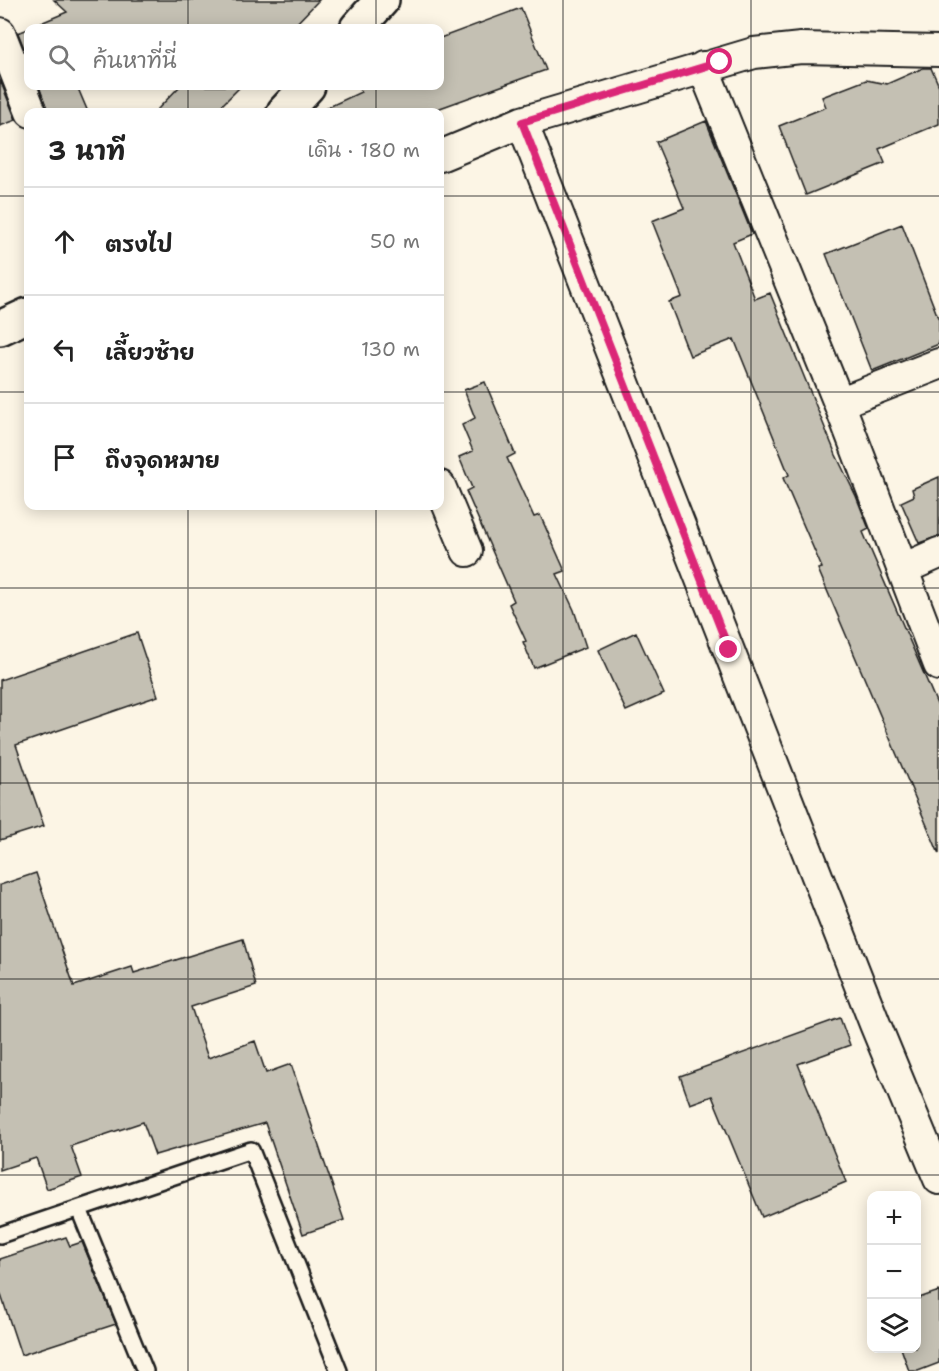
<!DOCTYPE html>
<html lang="th">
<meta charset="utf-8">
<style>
body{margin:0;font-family:"Shantell Sans","Playpen Sans Thai",sans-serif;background:#f2f2f2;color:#222}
.controls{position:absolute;right:18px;bottom:18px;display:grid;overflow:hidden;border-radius:12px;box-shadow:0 3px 15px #0003}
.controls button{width:54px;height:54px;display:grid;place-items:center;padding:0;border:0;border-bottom:2px solid #e0e0e0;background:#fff;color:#222;font:30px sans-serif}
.stop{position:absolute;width:18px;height:18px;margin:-14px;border:4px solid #db2777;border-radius:50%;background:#fff}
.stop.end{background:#db2777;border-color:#fff;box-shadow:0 2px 6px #0008}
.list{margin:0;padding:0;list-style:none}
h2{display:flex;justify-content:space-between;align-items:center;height:78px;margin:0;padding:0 24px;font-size:26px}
h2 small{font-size:20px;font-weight:400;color:#767676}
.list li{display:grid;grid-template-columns:39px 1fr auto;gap:18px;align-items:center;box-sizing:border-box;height:108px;padding:0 24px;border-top:2px solid #e0e0e0}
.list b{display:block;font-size:22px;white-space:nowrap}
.list em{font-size:20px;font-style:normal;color:#767676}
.icon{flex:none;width:33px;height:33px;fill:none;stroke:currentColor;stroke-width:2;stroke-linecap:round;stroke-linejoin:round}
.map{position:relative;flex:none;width:939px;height:1371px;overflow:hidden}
.search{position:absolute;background:#fff;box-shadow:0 3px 15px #0003;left:24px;top:24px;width:420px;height:66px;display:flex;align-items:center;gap:15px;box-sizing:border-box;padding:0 21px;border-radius:12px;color:#767676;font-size:22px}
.panel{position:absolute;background:#fff;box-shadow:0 3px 15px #0003;left:24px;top:108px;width:420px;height:402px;border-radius:12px}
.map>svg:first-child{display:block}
</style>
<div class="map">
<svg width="939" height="1371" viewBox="0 0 939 1371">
<rect width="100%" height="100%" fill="#fcf5e5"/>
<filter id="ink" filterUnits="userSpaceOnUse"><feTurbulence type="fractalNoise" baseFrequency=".0167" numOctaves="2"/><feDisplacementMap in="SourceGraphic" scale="12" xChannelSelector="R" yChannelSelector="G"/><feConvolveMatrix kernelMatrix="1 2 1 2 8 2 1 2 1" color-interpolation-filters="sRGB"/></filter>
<g filter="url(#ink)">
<path fill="#c4c0b3" stroke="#1c1c1c" stroke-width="1.5" d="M 54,0 L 319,0 L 292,28 L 29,28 L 67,12 Z
M 521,8 L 546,70 L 429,112 L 318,112 L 361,92 L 358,86 L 440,86 L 440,38 Z
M 28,29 L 28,58 L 18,33 Z
M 923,68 L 931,68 L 939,86 L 939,124 L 879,149 L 885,163 L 806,195 L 779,126 L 826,107 L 822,97 L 866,80 L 887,84 Z
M 0,80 L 16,120 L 0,126 Z
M 39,86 L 77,86 L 88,112 L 48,112 Z
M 180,86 L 241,86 L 215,112 L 155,112 Z
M 706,121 L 752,234 L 733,242 L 755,299 L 770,293 L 836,455 L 856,496 L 869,529 L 863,532 L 939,709 L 939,854 L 818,569 L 822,568 L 783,478 L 789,475 L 734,339 L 690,356 L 669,302 L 682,297 L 652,221 L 684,208 L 656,142 Z
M 902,224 L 939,320 L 939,344 L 872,371 L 826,254 Z
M 485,382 L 515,454 L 507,458 L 534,517 L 540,515 L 565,571 L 557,574 L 574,610 L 586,647 L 534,668 L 523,642 L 526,641 L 509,604 L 514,601 L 466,491 L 472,488 L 459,457 L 473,451 L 462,425 L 475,418 L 464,390 Z
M 939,477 L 939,536 L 919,543 L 901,502 L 914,496 L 912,489 Z
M 636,632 L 664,694 L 626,711 L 598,650 Z
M 137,633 L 158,696 L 16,745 L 44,826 L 0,840 L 0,680 Z
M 36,873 L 74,986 L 132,967 L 134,973 L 243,939 L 256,986 L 191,1007 L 208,1058 L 255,1041 L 266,1073 L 291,1064 L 344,1220 L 303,1234 L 265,1123 L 155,1155 L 143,1122 L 71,1146 L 82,1177 L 47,1189 L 36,1158 L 0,1170 L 0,885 Z
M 840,1018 L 850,1045 L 798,1064 L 846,1182 L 762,1217 L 712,1096 L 690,1104 L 680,1076 Z
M 66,1237 L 70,1246 L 82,1242 L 116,1324 L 21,1355 L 0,1292 L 0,1259 Z
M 939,1291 L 939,1363 L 918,1371 L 909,1371 L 901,1348 L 916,1348 L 916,1299 Z"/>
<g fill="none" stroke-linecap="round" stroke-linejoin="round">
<defs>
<path id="lane" d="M 79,1209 L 145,1371
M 0,1235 L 251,1150 L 339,1371"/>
<path id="street" d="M 0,33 L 31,112
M 703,67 L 839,403 L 939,665
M 522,122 L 875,1024 L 939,1179
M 440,156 L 522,122 L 754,53 L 801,48 L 939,51
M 839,403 L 939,364
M 440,486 L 467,551
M 903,569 L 939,553"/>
<path id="secondary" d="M 357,28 L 382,0
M 284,112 L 308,86
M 0,328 L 28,315"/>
</defs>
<use href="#lane" stroke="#1c1c1c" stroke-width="20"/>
<use href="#street" stroke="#1c1c1c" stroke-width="34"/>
<use href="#secondary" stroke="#1c1c1c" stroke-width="38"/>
<use href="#lane" stroke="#fcf5e5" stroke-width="15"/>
<use href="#street" stroke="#fcf5e5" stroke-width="30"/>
<use href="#secondary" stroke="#fcf5e5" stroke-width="33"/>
</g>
</g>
<g fill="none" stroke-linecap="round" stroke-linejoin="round" filter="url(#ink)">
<path stroke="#db2777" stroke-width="8" d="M 720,62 L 522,122 L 729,650"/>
</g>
<path fill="none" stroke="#1c1c1c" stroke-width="1.5" stroke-opacity="0.55" d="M 188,0 L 188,28M 376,0 L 376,28M 563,0 L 563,1371M 751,0 L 751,1371M 188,86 L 188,112M 376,86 L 376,112M 0,196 L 28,196M 440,196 L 939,196M 0,392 L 28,392M 440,392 L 939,392M 188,506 L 188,1371M 376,506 L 376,1371M 0,588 L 939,588M 0,783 L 939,783M 0,979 L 939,979M 0,1175 L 939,1175"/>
</svg>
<div class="controls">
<button>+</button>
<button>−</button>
<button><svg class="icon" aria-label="layers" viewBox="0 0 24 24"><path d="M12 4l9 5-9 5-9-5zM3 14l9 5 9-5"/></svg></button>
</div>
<div class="stop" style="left:720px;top:62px"></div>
<div class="stop end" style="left:729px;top:650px"></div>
<div class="search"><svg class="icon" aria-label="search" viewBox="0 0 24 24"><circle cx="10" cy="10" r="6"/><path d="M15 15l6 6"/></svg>ค้นหาที่นี่</div>
<section class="panel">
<h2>3 นาที<small>เดิน · 180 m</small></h2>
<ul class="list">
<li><svg class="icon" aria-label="ahead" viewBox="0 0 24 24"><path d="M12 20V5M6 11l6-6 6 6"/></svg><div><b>ตรงไป</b></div><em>50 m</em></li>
<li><svg class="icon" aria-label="left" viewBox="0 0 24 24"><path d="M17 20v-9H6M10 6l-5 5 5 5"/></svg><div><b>เลี้ยวซ้าย</b></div><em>130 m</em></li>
<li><svg class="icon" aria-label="arrive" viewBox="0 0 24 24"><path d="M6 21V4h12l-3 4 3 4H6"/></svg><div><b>ถึงจุดหมาย</b></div></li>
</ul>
</section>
</div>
